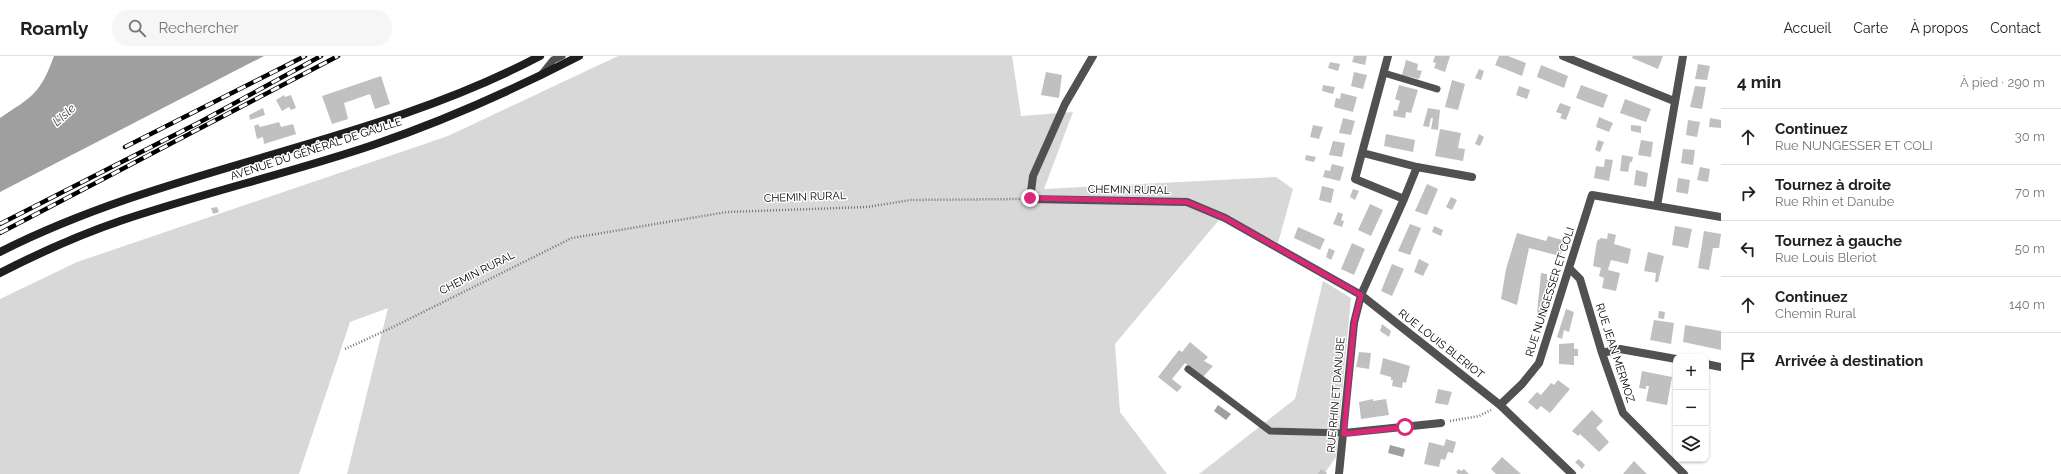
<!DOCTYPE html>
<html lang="fr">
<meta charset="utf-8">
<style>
body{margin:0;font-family:Raleway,sans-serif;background:#f6f6f6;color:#202124}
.controls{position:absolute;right:12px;bottom:12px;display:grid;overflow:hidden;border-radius:8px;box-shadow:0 1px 3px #0004}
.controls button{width:36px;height:36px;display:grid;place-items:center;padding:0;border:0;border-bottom:1px solid #e0e0e0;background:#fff;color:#202124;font:20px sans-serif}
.stop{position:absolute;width:12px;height:12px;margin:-9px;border:3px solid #db2777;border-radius:50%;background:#fff}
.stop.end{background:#db2777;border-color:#fff;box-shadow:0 1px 4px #0008}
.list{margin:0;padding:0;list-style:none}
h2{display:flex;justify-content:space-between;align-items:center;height:52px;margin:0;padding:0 16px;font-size:17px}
h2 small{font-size:13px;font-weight:400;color:#757577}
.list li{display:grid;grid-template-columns:26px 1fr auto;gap:12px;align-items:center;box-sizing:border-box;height:56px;padding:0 16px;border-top:1px solid #e0e0e0}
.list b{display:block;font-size:15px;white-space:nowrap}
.list p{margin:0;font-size:13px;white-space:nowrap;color:#757577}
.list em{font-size:13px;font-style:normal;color:#757577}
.icon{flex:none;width:22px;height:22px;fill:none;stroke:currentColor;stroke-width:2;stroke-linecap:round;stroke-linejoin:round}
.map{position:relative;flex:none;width:1721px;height:418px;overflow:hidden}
header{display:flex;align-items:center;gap:24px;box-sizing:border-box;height:56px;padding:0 20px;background:#fff;border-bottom:1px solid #e0e0e0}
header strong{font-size:19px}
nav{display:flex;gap:22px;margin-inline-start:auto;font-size:14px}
.search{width:280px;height:36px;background:#f6f6f6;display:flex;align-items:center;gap:10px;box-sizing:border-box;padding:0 14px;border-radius:16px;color:#757577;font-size:15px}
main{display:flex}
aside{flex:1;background:#fff}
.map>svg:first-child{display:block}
</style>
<header>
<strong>Roamly</strong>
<div class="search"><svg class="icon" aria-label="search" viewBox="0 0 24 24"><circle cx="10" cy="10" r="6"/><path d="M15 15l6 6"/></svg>Rechercher</div>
<nav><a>Accueil</a><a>Carte</a><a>À propos</a><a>Contact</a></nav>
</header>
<main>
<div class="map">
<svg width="1721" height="418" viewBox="0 0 1721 418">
<rect width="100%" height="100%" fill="#fff"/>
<path fill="#d8d8d8" d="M 618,0 L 1012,0 L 1021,60 L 1073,56 L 1044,133 L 1276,121 L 1293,133 L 1278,187 L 1224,158 L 1115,288 L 1120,356 L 1167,418 L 347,418 L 388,252 L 350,266 L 299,418 L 0,418 L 0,243 L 77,206 L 448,80 Z
M 1323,225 L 1351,242 L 1336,401 L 1324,418 L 1199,418 L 1295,343 Z"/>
<path fill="#9f9f9f" d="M 54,0 L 264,0 L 0,136 L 0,62 C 33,40 40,38 54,0 Z
M 1218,349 L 1231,358 L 1226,364 L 1214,355 Z
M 1390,389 L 1405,393 L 1403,401 L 1388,397 Z"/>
<path fill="#c0c0c0" d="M 1354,0 L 1367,0 L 1365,9 L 1352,6 Z
M 1435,0 L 1450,0 L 1445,16 L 1434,12 L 1436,7 L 1433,6 Z
M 1499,0 L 1508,0 L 1526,7 L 1522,20 L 1495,9 Z
M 1633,0 L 1663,0 L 1658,13 L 1632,2 Z
M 1406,4 L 1418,8 L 1417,14 L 1422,15 L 1419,23 L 1402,19 Z
M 1330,6 L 1340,8 L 1338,15 L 1328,12 Z
M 1698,8 L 1710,10 L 1707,24 L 1695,23 Z
M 1541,9 L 1568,20 L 1564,32 L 1537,21 Z
M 1479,13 L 1484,15 L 1481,24 L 1475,22 Z
M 1046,16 L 1062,19 L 1059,42 L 1041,39 Z
M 1354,16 L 1367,19 L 1363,33 L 1351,30 Z
M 381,20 L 390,48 L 375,53 L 370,38 L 344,47 L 348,63 L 332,68 L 322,40 Z
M 1452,24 L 1465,28 L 1458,54 L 1445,51 Z
M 1323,29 L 1335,31 L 1333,38 L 1322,35 Z
M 1399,29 L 1418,34 L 1411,57 L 1406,56 L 1405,62 L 1393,60 L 1394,54 L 1397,55 L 1400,45 L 1395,43 Z
M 1581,29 L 1608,39 L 1603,52 L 1576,42 Z
M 1519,30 L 1530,34 L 1527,43 L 1516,39 Z
M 1695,30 L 1706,31 L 1702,53 L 1690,51 Z
M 1341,37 L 1357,41 L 1353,56 L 1334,51 L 1336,42 L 1340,43 Z
M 284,39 L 285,41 L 291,39 L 296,52 L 291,54 L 289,51 L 282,55 L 276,44 Z
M 1625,43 L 1651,53 L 1646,66 L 1620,57 Z
M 1560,47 L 1571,51 L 1566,64 L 1560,62 L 1562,58 L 1556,56 Z
M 263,52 L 265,59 L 250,64 L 249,59 Z
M 1428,52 L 1440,54 L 1438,74 L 1431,73 L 1433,62 L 1431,62 L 1429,71 L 1423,70 Z
M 1599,61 L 1613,67 L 1609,76 L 1596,71 Z
M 1343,62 L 1355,65 L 1351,79 L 1339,77 Z
M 1710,62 L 1721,64 L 1721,72 L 1709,71 Z
M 1688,64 L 1700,66 L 1697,81 L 1686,79 Z
M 279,66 L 281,71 L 293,68 L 296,78 L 264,88 L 263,81 L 257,83 L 254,70 L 258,68 L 260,71 Z
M 1313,69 L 1323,71 L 1319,83 L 1310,81 Z
M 1631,69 L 1641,70 L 1641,77 L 1631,75 Z
M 1440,73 L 1461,77 L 1458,92 L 1465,93 L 1463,105 L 1435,100 Z
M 1386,78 L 1415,84 L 1413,96 L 1384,90 Z
M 1479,78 L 1484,81 L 1480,90 L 1475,88 Z
M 1598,84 L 1604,86 L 1600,96 L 1595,94 Z
M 1641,84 L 1653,86 L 1651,101 L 1638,99 Z
M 1333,85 L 1345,87 L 1342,101 L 1329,99 Z
M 1683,93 L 1695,94 L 1693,109 L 1681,107 Z
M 1306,99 L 1316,101 L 1314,106 L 1305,104 Z
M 1622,99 L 1633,101 L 1632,106 L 1630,106 L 1628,116 L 1620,115 Z
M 1605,103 L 1613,104 L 1609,125 L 1594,122 L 1596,110 L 1604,111 Z
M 1332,108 L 1344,111 L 1340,125 L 1323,121 L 1325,114 L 1330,115 Z
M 1700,111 L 1710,113 L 1708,126 L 1697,124 Z
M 1636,114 L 1648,117 L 1646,131 L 1634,129 Z
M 1678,122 L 1690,124 L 1688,138 L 1676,136 Z
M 1427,128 L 1438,133 L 1427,159 L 1415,155 Z
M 1322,130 L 1334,133 L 1331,147 L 1319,144 Z
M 1353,133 L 1359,135 L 1355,144 L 1350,141 Z
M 1451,141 L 1457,144 L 1452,154 L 1446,151 Z
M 1370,148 L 1383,154 L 1371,180 L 1358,174 Z
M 217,151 L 219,156 L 213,158 L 211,152 Z
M 1338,156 L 1343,158 L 1341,164 L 1344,165 L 1342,171 L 1333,168 Z
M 1410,168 L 1421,172 L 1410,199 L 1398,195 Z
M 1434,170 L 1443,174 L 1441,180 L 1432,176 Z
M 1675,170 L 1692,173 L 1688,192 L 1672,189 Z
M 1298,171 L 1325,183 L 1320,194 L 1294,182 Z
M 1704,175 L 1721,178 L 1719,192 L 1713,192 L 1709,214 L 1698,212 Z
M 1517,177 L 1546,185 L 1548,180 L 1566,185 L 1560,200 L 1529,192 L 1517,249 L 1501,243 L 1506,213 Z
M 1608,177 L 1616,179 L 1614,188 L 1631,193 L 1628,208 L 1611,204 L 1608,214 L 1620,217 L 1616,235 L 1602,232 L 1604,222 L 1599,220 L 1601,212 L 1593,210 L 1597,185 L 1601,182 L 1607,183 Z
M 1352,187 L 1365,193 L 1354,219 L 1341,213 Z
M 1329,192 L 1335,195 L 1331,204 L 1326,201 Z
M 1648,196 L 1664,200 L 1658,226 L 1655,226 L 1656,217 L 1644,215 Z
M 1419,203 L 1429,208 L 1423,220 L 1414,216 Z
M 1392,208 L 1404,213 L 1392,240 L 1381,235 Z
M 1541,217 L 1547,218 L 1547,224 L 1550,224 L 1547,258 L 1537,257 Z
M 1566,253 L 1574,256 L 1569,276 L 1564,274 L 1562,283 L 1557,281 Z
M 1659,255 L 1665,256 L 1664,263 L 1658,262 Z
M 1654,264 L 1674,267 L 1671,288 L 1650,284 Z
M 1382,268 L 1391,275 L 1389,281 L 1380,275 Z
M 1685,269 L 1721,275 L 1721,294 L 1683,286 Z
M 1190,286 L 1208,301 L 1204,305 L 1213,310 L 1203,321 L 1185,307 L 1172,323 L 1182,331 L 1177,336 L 1158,321 L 1179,294 L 1182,296 Z
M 1574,287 L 1574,293 L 1578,293 L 1578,300 L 1574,300 L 1574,309 L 1559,308 L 1559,288 Z
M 1359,296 L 1371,297 L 1369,313 L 1356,311 Z
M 1383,302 L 1410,310 L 1406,327 L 1403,326 L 1402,332 L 1392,330 L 1393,324 L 1391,324 L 1391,321 L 1380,318 Z
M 1642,315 L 1672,321 L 1667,349 L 1646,345 L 1649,330 L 1646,330 L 1646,333 L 1639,332 Z
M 1558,324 L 1570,333 L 1550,357 L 1541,350 L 1537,354 L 1528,346 L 1537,336 L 1541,339 L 1551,327 L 1554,329 Z
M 1438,333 L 1452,336 L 1448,349 L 1435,347 Z
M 1373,343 L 1373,345 L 1386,343 L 1389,359 L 1361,363 L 1359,346 Z
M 1592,354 L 1603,365 L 1596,372 L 1609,386 L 1599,396 L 1580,378 L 1578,380 L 1572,375 Z
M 1446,383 L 1456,386 L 1453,397 L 1448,396 L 1445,404 L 1441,403 L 1439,411 L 1424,408 L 1429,386 L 1444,390 Z
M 1502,401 L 1521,418 L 1496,418 L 1491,413 Z
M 1579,403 L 1585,409 L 1582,413 L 1575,406 Z
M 1634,405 L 1647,418 L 1623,418 Z
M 1321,413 L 1327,417 L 1326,418 L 1318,418 Z
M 1459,413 L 1461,415 L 1464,413 L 1469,418 L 1458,418 L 1456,416 Z"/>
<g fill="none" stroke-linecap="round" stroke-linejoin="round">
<path stroke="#737373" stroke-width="2.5" stroke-dasharray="1 2" stroke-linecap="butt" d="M 345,293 L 393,271 L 572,182 L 727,156 L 867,151 L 911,144 L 1022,143
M 1450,365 L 1479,360 L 1491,354"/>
<path stroke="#515151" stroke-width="7" d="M 1384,17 L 1437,33
M 541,19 L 553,4 L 562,0
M 1188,313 L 1270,375 L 1344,377"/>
<path stroke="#515151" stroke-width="8" d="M 1093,0 L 1065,48 L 1033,120 L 1030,143 L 1187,146 L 1225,162 L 1361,239 L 1500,349 L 1572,418
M 1563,0 L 1674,45
M 1363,97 L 1417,111 L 1404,143 L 1355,123 L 1388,0
M 1417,111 L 1472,121
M 1657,150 L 1683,0
M 1569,212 L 1580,223 L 1602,297 L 1623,357 L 1684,418
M 1602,297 L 1620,293 L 1676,303
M 1706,308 L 1721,311
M 1500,349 L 1522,328 L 1539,307 L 1592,139 L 1721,161
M 1344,377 L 1441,367
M 1339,418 L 1354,267 L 1361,239 L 1404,143"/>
<path stroke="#1e1e1e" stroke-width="8" d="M 0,196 C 171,109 370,90 540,0
M 0,217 C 39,197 79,179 120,165 C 203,137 290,117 373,89 C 444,65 513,34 579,0"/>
<defs>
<path id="rail" d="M 125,91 L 305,0
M 0,168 L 200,66 L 321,0
M 0,177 L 338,0"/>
</defs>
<use href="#rail" stroke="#000" stroke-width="4.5"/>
<use href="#rail" stroke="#fff" stroke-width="3" stroke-dasharray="9" stroke-linecap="butt"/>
</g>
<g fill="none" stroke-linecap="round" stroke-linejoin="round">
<path stroke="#db2777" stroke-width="5" d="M 1030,142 L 1187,146 L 1225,162 L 1361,239 L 1354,267 L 1344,378 L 1405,371"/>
</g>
<g text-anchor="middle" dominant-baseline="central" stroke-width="3" stroke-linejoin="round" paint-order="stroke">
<g font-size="11" fill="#000" stroke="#fff">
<text transform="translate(316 93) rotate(-18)">AVENUE DU GÉNÉRAL DE GAULLE</text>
<text transform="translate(1129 134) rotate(1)">CHEMIN RURAL</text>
<text transform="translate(805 141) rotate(-2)">CHEMIN RURAL</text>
<text transform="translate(477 217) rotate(-27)">CHEMIN RURAL</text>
<text transform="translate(1550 236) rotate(-72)">RUE NUNGESSER ET COLI</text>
<text transform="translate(1441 288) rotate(38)">RUE LOUIS BLERIOT</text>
<text transform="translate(1615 297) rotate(72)">RUE JEAN MERMOZ</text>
<text transform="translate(1336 339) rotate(-85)">RUE RHIN ET DANUBE</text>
</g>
<g font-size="12" font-style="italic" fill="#404040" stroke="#fff">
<text transform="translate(64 59) rotate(-42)">L'Isle</text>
</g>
</g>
</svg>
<div class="controls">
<button>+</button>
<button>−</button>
<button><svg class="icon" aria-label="layers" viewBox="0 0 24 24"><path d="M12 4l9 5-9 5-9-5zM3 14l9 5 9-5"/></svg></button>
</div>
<div class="stop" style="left:1405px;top:371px"></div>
<div class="stop end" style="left:1030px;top:142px"></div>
</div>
<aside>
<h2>4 min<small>À pied · 290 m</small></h2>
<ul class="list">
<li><svg class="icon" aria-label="ahead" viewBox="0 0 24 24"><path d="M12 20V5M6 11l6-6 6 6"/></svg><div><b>Continuez</b><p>Rue NUNGESSER ET COLI</p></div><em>30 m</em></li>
<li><svg class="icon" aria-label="right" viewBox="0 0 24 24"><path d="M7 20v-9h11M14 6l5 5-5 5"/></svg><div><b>Tournez à droite</b><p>Rue Rhin et Danube</p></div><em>70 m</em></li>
<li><svg class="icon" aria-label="left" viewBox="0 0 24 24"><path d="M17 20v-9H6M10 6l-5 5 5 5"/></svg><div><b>Tournez à gauche</b><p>Rue Louis Bleriot</p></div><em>50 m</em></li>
<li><svg class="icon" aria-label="ahead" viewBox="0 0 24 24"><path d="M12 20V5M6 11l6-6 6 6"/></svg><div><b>Continuez</b><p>Chemin Rural</p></div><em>140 m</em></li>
<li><svg class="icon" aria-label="arrive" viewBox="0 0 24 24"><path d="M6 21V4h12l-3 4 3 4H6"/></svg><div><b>Arrivée à destination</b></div></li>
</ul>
</aside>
</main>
